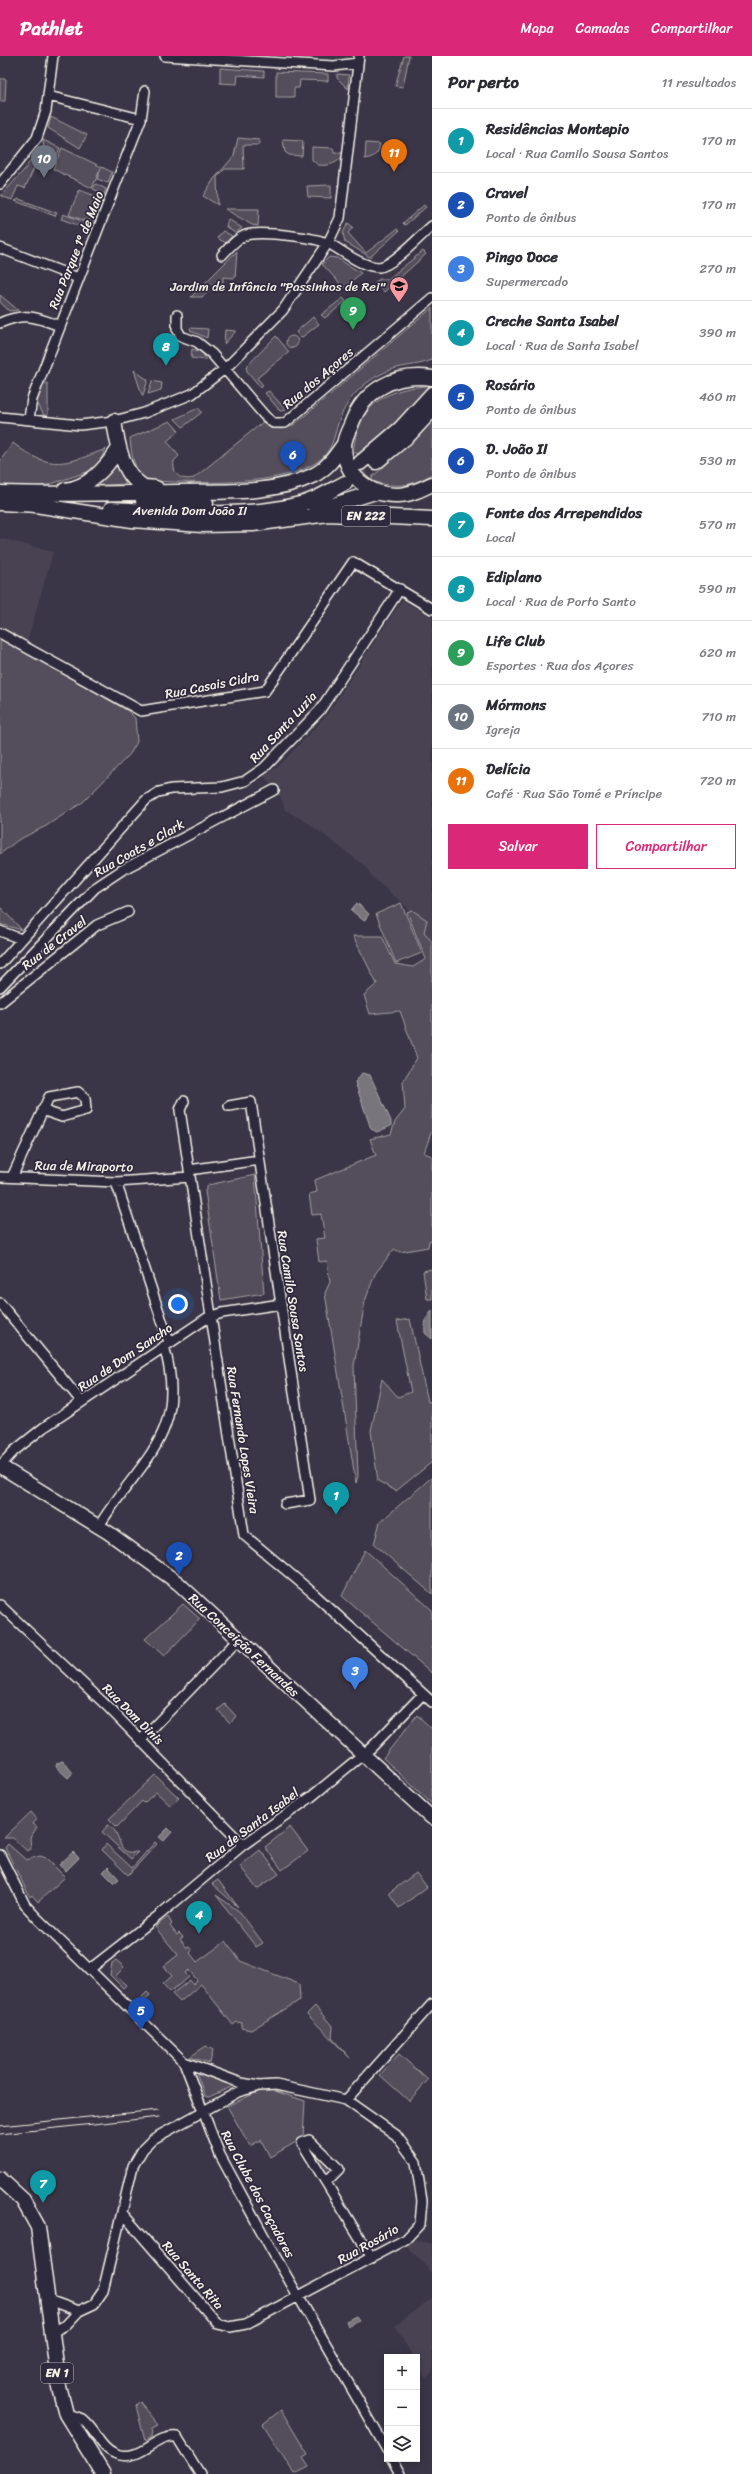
<!DOCTYPE html>
<html lang="pt">
<meta charset="utf-8">
<style>
body{margin:0;font-family:Sriracha,sans-serif;background:#f2f2f3;color:#2b2b33}
.controls{position:absolute;right:12px;bottom:12px;display:grid;overflow:hidden;border-radius:0px;box-shadow:0 2px 10px #0003}
.controls button{width:36px;height:36px;display:grid;place-items:center;padding:0;border:0;border-bottom:1px solid #e1e1e2;background:#fff;color:#2b2b33;font:20px sans-serif}
.you{position:absolute;left:178px;top:1248px;width:14px;height:14px;margin:-10px;border:3px solid #fff;border-radius:50%;background:#1a73e8;box-shadow:0 0 0 6px #1a73e833}
.badge{display:grid;place-items:center;width:26px;height:26px;border-radius:50%;background:#db2777;color:#fff;font-size:13px;font-weight:700}
.pin{position:absolute;translate:-50% -33px;filter:drop-shadow(0 1px 2px #0008)}
.pin::after{content:'';position:absolute;top:21px;width:14px;height:12px;background:inherit;clip-path:polygon(0 0,100% 0,50% 100%)}
.list{margin:0;padding:0;list-style:none}
h2{display:flex;justify-content:space-between;align-items:center;height:52px;margin:0;padding:0 16px;font-size:17px}
h2 small{font-size:13px;font-weight:400;color:#7c7c81}
.list li{display:grid;grid-template-columns:26px 1fr auto;gap:12px;align-items:center;box-sizing:border-box;height:64px;padding:0 16px;border-top:1px solid #e1e1e2}
.list b{display:block;font-size:15px;white-space:nowrap}
.list p{margin:0;font-size:13px;white-space:nowrap;color:#7c7c81}
.list em{font-size:13px;font-style:normal;color:#7c7c81}
.actions{display:flex;gap:8px;padding:12px 16px}
.actions a{flex:1;padding:9px 0;border:1px solid #db2777;border-radius:0px;text-align:center;font-size:14px;color:#db2777}
.actions .main{background:#db2777;color:#fff}
.icon{flex:none;width:22px;height:22px;fill:none;stroke:currentColor;stroke-width:2;stroke-linecap:round;stroke-linejoin:round}
.map{position:relative;flex:none;width:432px;height:2418px;overflow:hidden}
header{display:flex;align-items:center;gap:24px;box-sizing:border-box;height:56px;padding:0 20px;background:#db2777;color:#fff}
header strong{font-size:19px}
nav{display:flex;gap:22px;margin-inline-start:auto;font-size:14px}
main{display:flex}
aside{flex:1;background:#fff}
.map>svg:first-child{display:block}
</style>
<header>
<strong>Pathlet</strong>
<nav><a>Mapa</a><a>Camadas</a><a>Compartilhar</a></nav>
</header>
<main>
<div class="map">
<svg width="432" height="2418" viewBox="0 0 432 2418">
<rect width="100%" height="100%" fill="#3b3647"/>
<filter id="ink" filterUnits="userSpaceOnUse"><feTurbulence type="fractalNoise" baseFrequency=".025" numOctaves="2"/><feDisplacementMap in="SourceGraphic" scale="8" xChannelSelector="R" yChannelSelector="G"/><feConvolveMatrix kernelMatrix="1 2 1 2 8 2 1 2 1" color-interpolation-filters="sRGB"/></filter>
<g filter="url(#ink)">
<path fill="#484352" d="M 0,482 L 53,496 L 0,680 Z
M 402,544 L 432,561 L 432,889 L 413,865 L 407,851 L 373,822 L 365,810 L 307,766 L 285,754 L 281,742 L 264,720 L 278,711 L 326,660 Z
M 415,2184 L 432,2188 L 432,2217 L 407,2190 Z
M 432,2242 L 432,2316 L 426,2323 L 417,2308 L 417,2301 L 413,2301 L 395,2269 Z"/>
<path fill="#534e5c" stroke="#a4a0a2" d="M 404,0 L 409,0 L 403,31 L 395,30 Z
M 220,12 L 264,15 L 264,21 L 238,19 L 237,28 L 220,27 Z
M 276,16 L 328,18 L 328,25 L 300,24 L 299,32 L 294,32 L 294,41 L 276,41 Z
M 337,18 L 349,19 L 348,33 L 337,22 Z
M 0,23 L 6,23 L 5,45 L 0,45 Z
M 51,61 L 87,79 L 80,92 L 48,72 Z
M 238,82 L 259,84 L 259,89 L 243,89 L 244,113 L 225,113 L 217,121 L 218,149 L 203,140 L 214,123 L 234,100 Z
M 43,84 L 60,92 L 55,103 L 51,101 L 48,108 L 45,108 Z
M 283,84 L 303,85 L 302,100 L 289,99 L 285,96 Z
M 366,87 L 380,88 C 378,98 375,101 365,103 Z
M 312,91 L 333,92 L 334,97 L 344,97 C 339,108 329,110 318,109 L 312,104 Z
M 39,92 L 42,109 L 35,110 L 25,132 L 18,130 L 12,144 L 1,140 L 25,113 Z
M 62,92 L 112,116 L 108,127 L 97,123 L 101,112 L 92,132 L 53,113 Z
M 96,128 L 106,133 L 91,174 L 61,163 L 63,158 L 88,167 L 100,136 L 93,133 Z
M 331,129 L 331,142 L 308,141 L 307,130 Z
M 79,134 L 96,140 L 86,165 L 69,159 Z
M 19,143 L 57,157 L 55,160 L 15,145 Z
M 424,149 L 426,151 L 405,169 L 403,167 Z
M 225,153 L 259,153 L 258,170 L 252,169 Z
M 228,163 L 242,172 L 235,177 L 226,171 Z
M 348,167 L 353,171 L 348,177 L 366,197 L 397,173 L 399,175 L 370,201 L 345,186 L 343,177 Z
M 223,175 L 232,180 L 226,187 L 217,182 Z
M 237,195 L 235,222 L 223,221 L 223,229 L 209,228 L 208,236 L 202,241 L 191,241 Z
M 423,195 L 426,198 L 384,236 L 375,226 L 380,223 L 388,223 Z
M 329,201 L 337,202 L 361,217 L 344,232 L 322,208 Z
M 0,239 L 18,254 L 9,255 L 0,246 Z
M 343,242 L 346,245 L 325,262 L 321,259 Z
M 432,252 L 432,304 C 420,309 409,309 397,312 C 372,319 351,336 341,360 C 334,375 335,391 321,403 C 284,433 191,426 146,425 C 134,414 131,398 130,382 L 170,365 L 179,375 L 167,385 L 179,400 L 174,405 C 172,419 181,425 194,422 L 263,366 C 275,373 282,376 295,368 Z
M 313,261 L 319,268 L 301,282 L 296,276 Z
M 190,272 L 208,273 L 207,282 L 191,275 Z
M 225,274 L 236,275 L 224,288 Z
M286 286a6 6 0 1 1 12 0a6 6 0 1 1-12 0Z
M 276,280 L 289,296 L 257,322 L 263,329 L 261,332 L 247,315 L 246,311 Z
M 192,293 L 202,296 L 206,304 L 191,302 Z
M 134,314 L 148,324 L 143,339 L 142,339 Z
M 152,325 L 162,327 L 161,334 L 148,338 Z
M 44,326 L 48,328 L 48,358 L 44,360 L 37,346 Z
M 424,330 L 427,332 L 394,368 L 359,398 L 353,396 C 358,352 381,334 424,330 Z
M 269,335 L 286,354 L 280,355 L 265,337 Z
M 198,352 L 202,356 L 183,371 L 175,363 Z
M 432,365 L 432,418 C 413,431 394,432 372,425 L 372,421 L 410,388 Z
M 13,387 C 49,416 67,408 106,393 L 98,408 L 90,415 L 48,429 L 28,432 L 0,431 L 0,405 Z
M 118,407 L 126,428 L 93,430 L 108,419 Z
M 0,581 L 128,655 L 135,662 L 137,686 L 130,698 L 83,746 L 46,770 L 18,784 L 0,798 Z
M 401,847 L 422,897 L 396,907 L 376,858 Z
M 0,851 L 22,874 L 0,868 Z
M 412,854 L 427,864 L 424,876 L 432,886 L 432,1074 L 424,1097 L 432,1100 L 432,1184 L 429,1185 L 428,1191 L 400,1196 L 394,1193 L 375,1218 L 365,1245 L 354,1310 L 358,1420 L 356,1427 L 325,1237 L 330,1226 L 327,1205 L 319,1206 L 316,1183 L 325,1182 L 321,1158 L 312,1159 L 309,1138 L 317,1136 L 315,1124 L 376,1099 L 370,1083 L 391,1078 L 395,1066 L 405,1053 L 403,1025 L 417,1002 L 400,955 L 370,958 L 364,939 L 377,928 L 353,880 L 382,880 L 395,908 L 413,911 L 426,903 L 407,856 Z
M 255,1119 L 264,1237 L 221,1244 L 205,1135 L 208,1129 Z
M 432,1213 L 432,1243 L 427,1243 L 423,1215 Z
M 410,1263 L 428,1346 L 432,1346 L 432,1406 L 396,1435 L 378,1425 L 371,1375 L 382,1323 L 398,1341 L 411,1336 L 397,1265 Z
M 432,1421 L 432,1538 L 374,1488 L 380,1466 Z
M 365,1494 L 432,1554 L 432,1617 L 342,1540 Z
M 183,1548 L 200,1563 L 164,1600 L 145,1583 Z
M 225,1648 L 236,1660 L 230,1667 L 218,1654 Z
M 417,1659 L 432,1673 L 432,1748 L 383,1702 Z
M 155,1719 L 179,1742 L 171,1750 L 156,1736 L 144,1747 L 142,1745 L 117,1771 L 109,1763 Z
M 31,1756 L 37,1763 L 33,1768 L 37,1771 L 30,1782 L 31,1793 L 27,1795 L 13,1782 L 4,1782 Z
M 108,1769 C 110,1770 114,1773 115,1775 C 122,1786 118,1799 138,1796 L 131,1803 L 102,1776 Z
M 290,1771 L 308,1795 L 282,1814 L 265,1791 Z
M 155,1786 L 157,1788 L 128,1819 L 102,1794 L 106,1788 L 132,1812 Z
M 8,1788 L 26,1804 L 40,1800 L 46,1802 L 65,1821 L 38,1846 L 32,1839 L 30,1841 L 5,1792 Z
M 260,1794 L 279,1818 L 257,1833 L 240,1810 Z
M 416,1817 L 427,1831 L 399,1852 L 389,1837 Z
M 218,1824 L 238,1851 L 212,1828 Z
M 216,1839 L 240,1856 L 263,1887 L 256,1891 Z
M 168,1861 L 172,1868 L 170,1870 L 177,1879 L 179,1877 L 183,1881 L 180,1883 L 187,1892 L 189,1891 L 192,1895 L 190,1897 L 197,1906 L 226,1885 L 240,1905 L 299,1928 L 300,1944 L 251,1974 L 242,1972 L 242,1967 L 237,1966 L 233,1969 L 201,1928 L 180,1946 L 172,1938 L 190,1924 L 193,1928 L 197,1924 L 189,1914 L 185,1917 L 189,1921 L 170,1936 L 163,1928 L 172,1920 L 164,1910 L 178,1899 L 155,1871 Z
M 116,1904 L 124,1911 L 116,1920 L 126,1929 L 123,1932 L 110,1919 L 112,1907 Z
M 147,1936 L 150,1939 L 138,1950 L 135,1948 Z
M 315,1950 L 333,1971 L 332,1982 L 350,2002 L 307,1958 Z
M 206,1990 L 213,1994 L 210,2007 L 190,2001 Z
M 399,1998 L 428,2024 L 409,2045 L 380,2019 Z
M 196,2016 L 234,2029 L 233,2030 L 209,2041 L 205,2040 Z
M 272,2034 L 305,2045 L 303,2082 L 270,2101 L 261,2084 L 250,2090 L 227,2050 L 260,2035 Z
M 321,2100 L 333,2114 L 327,2118 L 317,2103 Z
M 140,2346 L 159,2369 L 153,2372 L 152,2381 L 145,2385 L 136,2350 Z
M 281,2354 L 308,2399 L 303,2402 L 309,2411 L 295,2418 L 263,2368 Z"/>
<path fill="#78747b" stroke="#aaa6a7" d="M 357,847 L 369,858 L 364,865 L 351,854 Z
M 362,1017 L 370,1019 L 391,1065 L 391,1070 L 377,1076 L 371,1073 L 355,1026 Z
M 432,1255 L 432,1283 L 425,1277 C 424,1268 426,1261 432,1255 Z
M 63,1705 L 73,1717 L 68,1722 L 56,1711 L 57,1707 Z
M 168,1772 L 172,1776 L 164,1785 L 159,1781 Z
M 73,1796 L 79,1802 L 66,1815 L 59,1809 Z
M 108,1811 L 119,1823 L 114,1827 L 103,1816 Z
M 356,2260 L 359,2264 L 348,2270 L 346,2265 Z"/>
<g fill="none" stroke-linecap="round" stroke-linejoin="round">
<path stroke="#57525f" stroke-width="14" stroke-dasharray="14 7" stroke-linecap="butt" d="M 345,427 L 365,415"/>
<defs>
<path id="street" d="M 165,0 L 334,10 L 358,7
M 48,40 L 141,63
M 0,128 L 37,82 L 46,55 L 53,0
M 0,192 L 78,222
M 222,199 C 230,191 239,179 251,178 C 268,176 314,181 330,188 C 344,196 362,211 379,211 C 393,210 421,179 432,170
M 177,259 L 177,273 L 181,280 L 197,286 L 212,298 L 264,359 L 273,367 L 285,367 L 432,242
M 0,267 C 25,256 35,261 60,270
M 0,361 L 80,369 L 114,365 L 144,357 L 192,338 L 226,312 L 283,254 L 328,187 L 340,162 L 359,0
M 29,363 L 32,343 L 141,63 L 145,35
M 0,577 L 141,655 L 265,635 L 353,506 L 432,553
M 0,875 L 21,883
M 0,908 L 146,744 L 159,736 L 171,733 L 222,731 L 245,725 L 264,712 L 320,654 L 400,533
M 0,931 L 95,832 L 122,814 L 274,734
M 0,947 L 97,869 L 128,856
M 184,1045 L 180,1054 L 244,1479 L 313,1537 L 432,1646
M 229,1050 L 251,1046 L 310,1444 L 285,1448
M 189,1114 L 259,1104
M 0,1121 L 116,1126 L 190,1121
M 12,1121 L 49,1041 L 78,1036 L 85,1042 L 86,1054 L 62,1061 L 42,1054
M 116,1126 L 169,1286
M 0,1247 L 81,1345
M 0,1410 L 14,1395 L 43,1372 L 207,1262 L 222,1257 L 281,1248
M 99,1470 C 140,1403 190,1379 164,1290
M 0,1549 L 109,1652 L 243,1789
M 141,1684 L 239,1583
M 0,1799 L 25,1849 L 37,1862 L 184,2006 L 220,2099 L 271,2193 L 387,2394
M 90,1913 L 158,1860 L 243,1789 L 311,1741 L 372,1691 L 423,1638
M 346,2044 L 432,1948
M 326,2126 L 339,2113 L 309,2084 L 302,2087 L 372,2202
M 122,2157 L 218,2268 L 230,2271 L 246,2268 L 406,2183 L 420,2168 L 422,2145 L 416,2106 L 396,2079 L 346,2044 L 276,2029 L 259,2030 L 241,2027 L 184,2006
M 48,2244 L 79,2255
M 52,2276 L 66,2269 L 79,2255 L 94,2248 L 103,2235 L 133,2110 L 143,2093 L 153,2083 L 238,2036 L 256,2031
M 66,2358 C 71,2360 79,2360 83,2364 C 97,2375 101,2395 120,2399 C 142,2404 156,2378 177,2381 L 200,2418
M 392,2403 L 400,2418"/>
<path id="secondary" d="M 0,1410 L 109,1477 L 178,1527 L 432,1762"/>
<path id="primary" d="M 432,322 C 395,317 364,333 351,369 C 348,375 344,383 344,390 C 344,419 369,440 398,439 C 410,439 421,433 432,428
M 114,365 C 117,385 122,417 141,429 C 144,432 151,431 156,432
M 376,406 L 409,379 L 432,354
M 360,407 L 401,372 L 432,338
M 65,434 C 89,431 105,413 118,394
M 0,437 C 59,439 118,437 177,436 C 221,435 271,439 312,420 C 327,413 335,401 344,388
M 143,445 L 206,447
M 0,447 L 38,449
M 29,448 L 132,464 L 202,469 L 253,468 L 328,458 L 432,463
M 111,453 C 169,456 243,463 300,448 C 315,445 331,434 345,427
M 315,455 L 375,436
M 0,2123 L 23,2144 L 38,2171 L 59,2331 L 66,2358 L 103,2418"/>
</defs>
<use href="#street" stroke="#f4f1e8" stroke-width="12"/>
<use href="#secondary" stroke="#f4f1e8" stroke-width="16"/>
<use href="#primary" stroke="#f4f1e8" stroke-width="17"/>
<use href="#street" stroke="#2f2a3d" stroke-width="9"/>
<use href="#secondary" stroke="#2f2a3d" stroke-width="13"/>
<use href="#primary" stroke="#2f2a3d" stroke-width="14"/>
<path stroke="#f4f1e8" stroke-width="1" d="M 0,2070 L 158,2054
M 0,2078 L 159,2061"/>
</g>
</g>
<defs>
<symbol id="school-pin" viewBox="-11 -11 22 30"><path d="M0 17L-7.5 6A9.5 9.5 0 1 1 7.5 6Z" fill="#ff9aa2" stroke="#2f2a3d"/><path d="M0-5L7-2L0 1L-7-2ZM-4 1L0 2.5L4 1V4Q0 6-4 4Z" fill="#111"/></symbol>
</defs>
<g fill-rule="evenodd">
<use href="#school-pin" x="388" y="219" width="22" height="30"/>
</g>
<g text-anchor="middle" dominant-baseline="central" stroke-width="3.5" stroke-linejoin="round" paint-order="stroke">
<g fill="#2f2a3d" stroke="#b9b5b5" stroke-width="1">
<rect x="342" y="450" width="48" height="20" rx="3"/>
<rect x="41" y="2307" width="32" height="20" rx="3"/>
</g>
<g font-size="12" font-weight="bold" fill="#f4f1e8">
<text x="366" y="460">EN 222</text>
<text x="57" y="2317">EN 1</text>
</g>
<g font-size="13" fill="#f4f1e8" stroke="#2f2a3d">
<text transform="translate(76 194) rotate(-68)">Rua Parque 1º de Maio</text>
<text transform="translate(318 322) rotate(-40)">Rua dos Açores</text>
<text x="190" y="454">Avenida Dom João II</text>
<text transform="translate(212 629) rotate(-11)">Rua Casais Cidra</text>
<text transform="translate(283 671) rotate(-47)">Rua Santa Luzia</text>
<text transform="translate(139 792) rotate(-30)">Rua Coats e Clark</text>
<text transform="translate(54 887) rotate(-38)">Rua de Cravel</text>
<text transform="translate(84 1110) rotate(1)">Rua de Miraporto</text>
<text transform="translate(293 1245) rotate(81)">Rua Camilo Sousa Santos</text>
<text transform="translate(125 1301) rotate(-34)">Rua de Dom Sancho</text>
<text transform="translate(243 1384) rotate(81)">Rua Fernando Lopes Vieira</text>
<text transform="translate(244 1589) rotate(43)">Rua Conceição Fernandes</text>
<text transform="translate(133 1658) rotate(45)">Rua Dom Dinis</text>
<text transform="translate(252 1769) rotate(-37)">Rua de Santa Isabel</text>
<text transform="translate(258 2138) rotate(62)">Rua Clube dos Caçadores</text>
<text transform="translate(368 2188) rotate(-29)">Rua Rosário</text>
<text transform="translate(193 2219) rotate(49)">Rua Santa Rita</text>
</g>
<g font-size="13" fill="#f4f1e8" stroke="#2f2a3d" text-anchor="end">
<text x="385" y="230">Jardim de Infância "Passinhos de Rei"</text>
</g>
</g>
</svg>
<div class="controls">
<button>+</button>
<button>−</button>
<button><svg class="icon" aria-label="layers" viewBox="0 0 24 24"><path d="M12 4l9 5-9 5-9-5zM3 14l9 5 9-5"/></svg></button>
</div>
<div class="you"></div>
<div class="pin badge" style="left:336px;top:1459px;background:#0f9aa8">1</div>
<div class="pin badge" style="left:179px;top:1519px;background:#1a4fb4">2</div>
<div class="pin badge" style="left:355px;top:1634px;background:#3f7fe0">3</div>
<div class="pin badge" style="left:199px;top:1878px;background:#0f9aa8">4</div>
<div class="pin badge" style="left:141px;top:1974px;background:#1a4fb4">5</div>
<div class="pin badge" style="left:293px;top:418px;background:#1a4fb4">6</div>
<div class="pin badge" style="left:43px;top:2147px;background:#0f9aa8">7</div>
<div class="pin badge" style="left:166px;top:310px;background:#0f9aa8">8</div>
<div class="pin badge" style="left:353px;top:274px;background:#2e9e5b">9</div>
<div class="pin badge" style="left:44px;top:122px;background:#6b7280">10</div>
<div class="pin badge" style="left:394px;top:116px;background:#e8710a">11</div>
</div>
<aside>
<h2>Por perto<small>11 resultados</small></h2>
<ul class="list">
<li><span class="badge" style="background:#0f9aa8">1</span><div><b>Residências Montepio</b><p>Local · Rua Camilo Sousa Santos</p></div><em>170 m</em></li>
<li><span class="badge" style="background:#1a4fb4">2</span><div><b>Cravel</b><p>Ponto de ônibus</p></div><em>170 m</em></li>
<li><span class="badge" style="background:#3f7fe0">3</span><div><b>Pingo Doce</b><p>Supermercado</p></div><em>270 m</em></li>
<li><span class="badge" style="background:#0f9aa8">4</span><div><b>Creche Santa Isabel</b><p>Local · Rua de Santa Isabel</p></div><em>390 m</em></li>
<li><span class="badge" style="background:#1a4fb4">5</span><div><b>Rosário</b><p>Ponto de ônibus</p></div><em>460 m</em></li>
<li><span class="badge" style="background:#1a4fb4">6</span><div><b>D. João II</b><p>Ponto de ônibus</p></div><em>530 m</em></li>
<li><span class="badge" style="background:#0f9aa8">7</span><div><b>Fonte dos Arrependidos</b><p>Local</p></div><em>570 m</em></li>
<li><span class="badge" style="background:#0f9aa8">8</span><div><b>Ediplano</b><p>Local · Rua de Porto Santo</p></div><em>590 m</em></li>
<li><span class="badge" style="background:#2e9e5b">9</span><div><b>Life Club</b><p>Esportes · Rua dos Açores</p></div><em>620 m</em></li>
<li><span class="badge" style="background:#6b7280">10</span><div><b>Mórmons</b><p>Igreja</p></div><em>710 m</em></li>
<li><span class="badge" style="background:#e8710a">11</span><div><b>Delícia</b><p>Café · Rua São Tomé e Príncipe</p></div><em>720 m</em></li>
</ul>
<div class="actions"><a class="main">Salvar</a><a>Compartilhar</a></div>
</aside>
</main>
